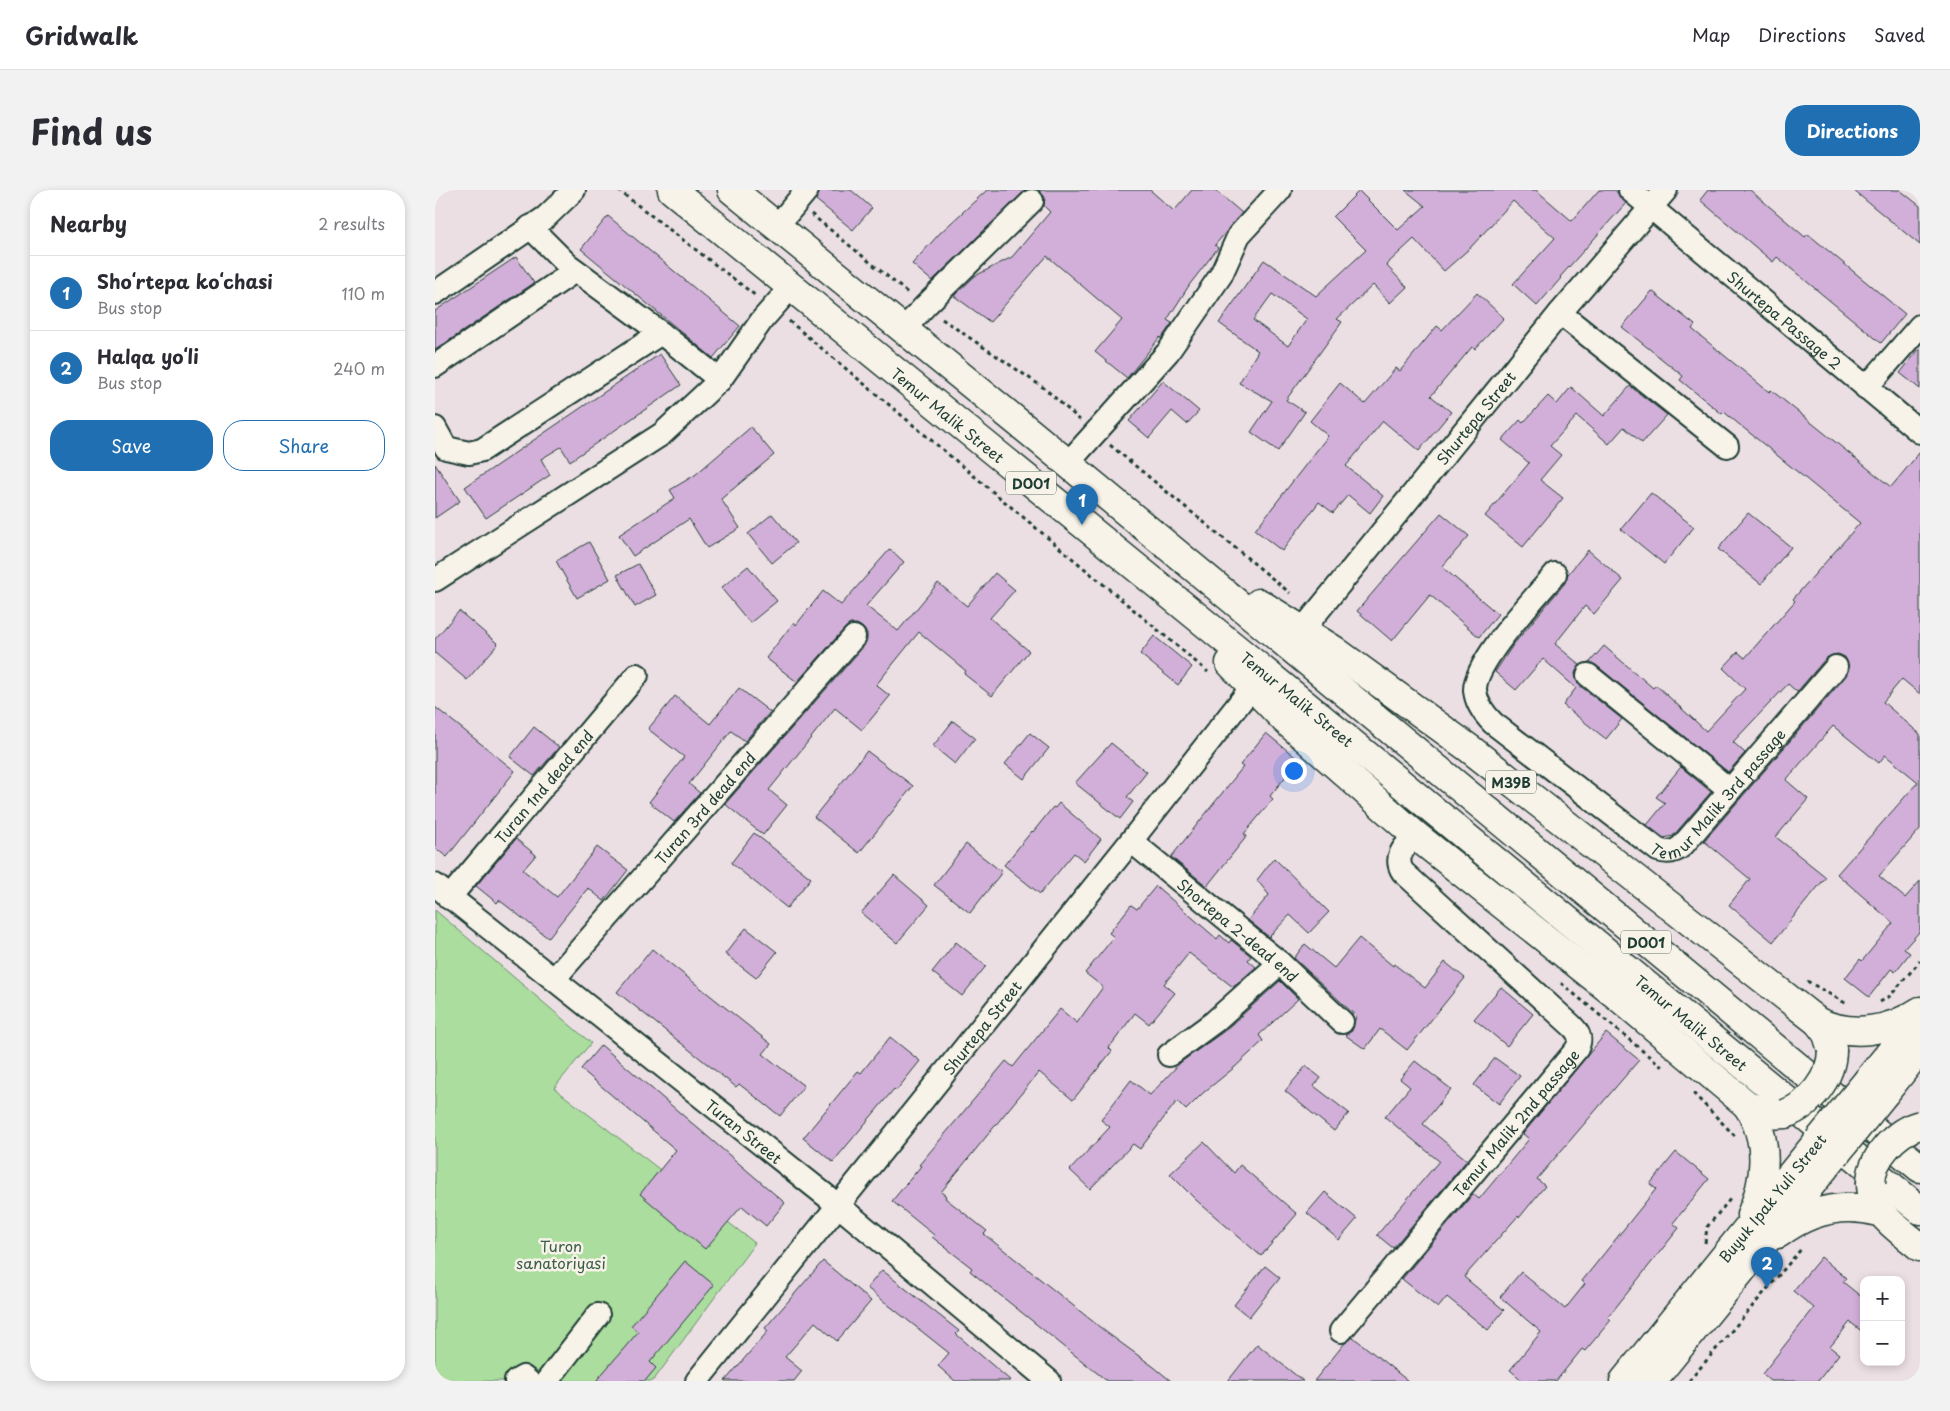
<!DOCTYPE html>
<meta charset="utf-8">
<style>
body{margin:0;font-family:"Playpen Sans",sans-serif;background:#f2f2f3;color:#2b2b33}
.controls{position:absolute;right:15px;bottom:15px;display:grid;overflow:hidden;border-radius:10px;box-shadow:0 2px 8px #0003}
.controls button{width:45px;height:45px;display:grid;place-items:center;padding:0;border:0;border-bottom:1px solid #e1e1e2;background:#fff;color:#2b2b33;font:25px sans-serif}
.you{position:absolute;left:858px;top:580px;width:18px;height:18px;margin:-12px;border:4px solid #fff;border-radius:50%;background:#1a73e8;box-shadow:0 0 0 8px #1a73e833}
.badge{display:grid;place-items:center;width:32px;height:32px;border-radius:50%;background:#1f6fb2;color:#fff;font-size:16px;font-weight:700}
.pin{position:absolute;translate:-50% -41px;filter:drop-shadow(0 1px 2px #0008)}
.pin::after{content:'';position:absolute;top:26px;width:18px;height:15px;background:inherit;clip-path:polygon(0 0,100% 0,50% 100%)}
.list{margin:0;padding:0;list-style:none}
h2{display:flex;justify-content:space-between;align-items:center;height:65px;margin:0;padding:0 20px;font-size:21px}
h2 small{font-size:16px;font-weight:400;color:#7c7c81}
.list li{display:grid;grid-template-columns:32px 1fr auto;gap:15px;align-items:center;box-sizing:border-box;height:75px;padding:0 20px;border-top:1px solid #e1e1e2}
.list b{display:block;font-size:19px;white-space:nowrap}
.list p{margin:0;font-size:16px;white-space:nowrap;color:#7c7c81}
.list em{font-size:16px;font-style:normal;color:#7c7c81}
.actions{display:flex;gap:10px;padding:15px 20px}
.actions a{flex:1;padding:11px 0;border:1px solid #1f6fb2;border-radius:20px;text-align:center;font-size:18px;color:#1f6fb2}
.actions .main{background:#1f6fb2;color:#fff}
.map{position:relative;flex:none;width:1485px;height:1191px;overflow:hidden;border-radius:20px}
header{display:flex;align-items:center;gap:30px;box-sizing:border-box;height:70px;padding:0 25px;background:#fff;border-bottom:1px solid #e1e1e2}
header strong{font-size:24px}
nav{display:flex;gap:28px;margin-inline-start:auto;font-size:18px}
.intro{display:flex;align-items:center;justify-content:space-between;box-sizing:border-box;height:120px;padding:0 30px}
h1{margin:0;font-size:35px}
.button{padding:12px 22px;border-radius:20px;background:#1f6fb2;color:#fff;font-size:18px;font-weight:700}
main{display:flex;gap:30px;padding:0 30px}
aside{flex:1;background:#fff;border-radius:20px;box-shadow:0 2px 8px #0003}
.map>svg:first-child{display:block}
</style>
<header>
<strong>Gridwalk</strong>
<nav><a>Map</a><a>Directions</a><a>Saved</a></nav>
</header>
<div class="intro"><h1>Find us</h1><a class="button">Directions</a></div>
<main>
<aside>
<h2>Nearby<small>2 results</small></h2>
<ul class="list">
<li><span class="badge">1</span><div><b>Shoʻrtepa koʻchasi</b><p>Bus stop</p></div><em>110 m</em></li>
<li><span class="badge">2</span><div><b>Halqa yoʻli</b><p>Bus stop</p></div><em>240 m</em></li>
</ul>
<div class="actions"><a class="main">Save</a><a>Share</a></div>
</aside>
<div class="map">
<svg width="1485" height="1191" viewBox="0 0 1485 1191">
<rect width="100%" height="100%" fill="#ecdfe4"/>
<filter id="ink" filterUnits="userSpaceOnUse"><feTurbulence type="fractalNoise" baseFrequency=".02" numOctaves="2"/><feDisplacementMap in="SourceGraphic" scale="10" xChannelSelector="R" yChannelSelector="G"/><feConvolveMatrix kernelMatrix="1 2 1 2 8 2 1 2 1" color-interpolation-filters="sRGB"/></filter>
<g filter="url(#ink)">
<path fill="#abdd9e" stroke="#658d69" d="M 0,720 L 156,853 L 119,898 L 320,1053 L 218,1191 L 0,1191 Z"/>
<path fill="#d2afd9" stroke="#1f3d34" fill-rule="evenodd" d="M 385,0 L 416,0 L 437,18 L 418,40 L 381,10 Z
M 552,0 L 591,0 L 497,91 L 477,74 L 505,43 Z
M 603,0 L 715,0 L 739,21 L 757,0 L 780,0 L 807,23 L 780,55 L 783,58 L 755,94 L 732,130 L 737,133 L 726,149 L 725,147 L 692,188 L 660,162 L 687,130 L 612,66 L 555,132 L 519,106 L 540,86 L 577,67 L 615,22 L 609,16 L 610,7 Z
M 970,0 L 1101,0 L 1137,31 L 1164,0 L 1180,0 L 1191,13 L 1125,87 L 1126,88 L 1102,116 L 1078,94 L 1120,48 L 1078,11 L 1035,58 L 1009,81 L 979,49 L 951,75 L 972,97 L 955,113 L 938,95 L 902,129 L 907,132 L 851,210 L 870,222 L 843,261 L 816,242 L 837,211 L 804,193 L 823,161 L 784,133 L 829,70 L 881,106 L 931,60 L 898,27 L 924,1 L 963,40 L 990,16 ZM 837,104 L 872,129 L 853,156 L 818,130 Z
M 1273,0 L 1315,0 L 1370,47 L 1373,44 L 1470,124 L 1446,153 L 1342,67 L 1338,72 L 1265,10 Z
M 1418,0 L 1465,0 L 1485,16 L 1485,55 Z
M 173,26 L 305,136 L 278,168 L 146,59 Z
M 81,67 L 99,93 L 0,160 L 0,121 Z
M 1217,101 L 1260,135 L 1257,139 L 1334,202 L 1336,200 L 1456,297 L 1485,262 L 1485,504 L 1467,489 L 1448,512 L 1485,544 L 1485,639 L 1444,686 L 1470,708 L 1485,691 L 1485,741 L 1469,759 L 1475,763 L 1460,782 L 1456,779 L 1434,807 L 1410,788 L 1425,769 L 1427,771 L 1458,733 L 1402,684 L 1483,592 L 1450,565 L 1444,573 L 1398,536 L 1351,590 L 1373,609 L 1341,647 L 1391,687 L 1338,752 L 1294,715 L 1315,689 L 1269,651 L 1411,486 L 1414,479 L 1413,473 L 1410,467 L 1403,464 L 1397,465 L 1391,468 L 1362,502 L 1353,494 L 1298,552 L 1310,563 L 1293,582 L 1161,475 L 1155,472 L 1169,456 L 1218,498 L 1221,495 L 1271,541 L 1310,499 L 1288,478 L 1303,462 L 1310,468 L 1360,411 L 1358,409 L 1425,333 L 1289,222 L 1287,224 L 1245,190 L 1248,186 L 1187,137 Z
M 1042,103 L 1069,128 L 1040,159 L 1037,157 L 996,206 L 1016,222 L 984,261 L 948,231 L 911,276 L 948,306 L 935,323 L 913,305 L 898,323 L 884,312 L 847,361 L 820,340 L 893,246 L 875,231 L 905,193 L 930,214 L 961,178 L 965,181 L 1002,136 L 1007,140 Z
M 1485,158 L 1485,199 L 1465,183 Z
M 225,164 L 246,195 L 135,271 L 126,257 L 106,269 L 115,285 L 51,328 L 30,297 Z
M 728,191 L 764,221 L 752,234 L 737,221 L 714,248 L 694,231 Z
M 1195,196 L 1232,225 L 1207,253 L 1189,237 L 1174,254 L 1142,226 L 1115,256 L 1126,265 L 1105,290 L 1128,308 L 1088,357 L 1050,326 L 1094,273 L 1067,250 L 1085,230 L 1088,233 L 1113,206 L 1122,214 L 1136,197 L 1169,226 Z
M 316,237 L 339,265 L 286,309 L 305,338 L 272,358 L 254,329 L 198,366 L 184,345 L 240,308 L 235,300 L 260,285 Z
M 0,274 L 25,311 L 0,328 Z
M 1216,303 L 1259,337 L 1229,374 L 1186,339 Z
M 1006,323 L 1034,346 L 1007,377 L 1063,424 L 1044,447 L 995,405 L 957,451 L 922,421 Z
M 1313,323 L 1356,357 L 1326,394 L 1283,359 Z
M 337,324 L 361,353 L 337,373 L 313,344 Z
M 154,352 L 175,389 L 142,408 L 121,371 Z
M 455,359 L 469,372 L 431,416 L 463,441 L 503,393 L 532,416 L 560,383 L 580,400 L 555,428 L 594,461 L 557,506 L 529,484 L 531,481 L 484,442 L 441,495 L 455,506 L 427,540 L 400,518 L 334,600 L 352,615 L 328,645 L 290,614 L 429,456 L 432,450 L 432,443 L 428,438 L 422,434 L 415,434 L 410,438 L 362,492 L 331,468 L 359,432 L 361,435 L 388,401 L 406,415 Z
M 1153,360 L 1188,390 L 1159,424 L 1150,416 L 1120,454 L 1145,475 L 1140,483 L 1141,490 L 1144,495 L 1187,529 L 1171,549 L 1128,515 L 1141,498 L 1108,469 L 1081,500 L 1060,482 L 1078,455 L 1130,393 L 1133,384 Z
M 203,374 L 221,405 L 200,417 L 182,385 Z
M 313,376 L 342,411 L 315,433 L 286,398 Z
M 24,421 L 63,454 L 32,490 L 0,463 L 0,449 Z
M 719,446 L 757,477 L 743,495 L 705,464 Z
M 304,498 L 335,522 L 310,551 L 296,541 L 254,594 L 265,603 L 239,632 L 214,612 L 249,567 L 213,539 L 240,506 L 275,534 Z
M 0,517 L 80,581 L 12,667 L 0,658 Z
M 518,531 L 540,548 L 520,574 L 498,556 Z
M 99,537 L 124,557 L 99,586 L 75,567 Z
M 595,543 L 614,558 L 589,589 L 570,574 Z
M 831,543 L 864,570 L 835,606 L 838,609 L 809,644 L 812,646 L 772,696 L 736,667 L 808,577 L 805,575 Z
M 676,553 L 712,582 L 692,607 L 698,612 L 685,629 L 640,593 Z
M 432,561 L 478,596 L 424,663 L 379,627 Z
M 1246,577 L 1276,602 L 1238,646 L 1229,648 L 1212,635 L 1230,613 L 1221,607 Z
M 624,613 L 666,649 L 649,671 L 639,663 L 605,704 L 569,675 L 597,641 L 598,642 L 618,617 L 620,618 Z
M 319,643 L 376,688 L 352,718 L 296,673 Z
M 81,649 L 101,665 L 88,680 L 122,707 L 162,657 L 193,680 L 169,711 L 153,698 L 113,748 L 64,710 L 62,713 L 41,696 Z
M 531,654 L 567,682 L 535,723 L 499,695 Z
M 839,668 L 894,722 L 874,743 L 855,725 L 834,747 L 813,730 L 834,705 L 822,690 Z
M 459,685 L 494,715 L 462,753 L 426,723 Z
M 721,696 L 782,749 L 785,745 L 794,753 L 796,750 L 816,766 L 813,770 L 821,777 L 798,797 L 754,763 L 729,794 L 740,803 L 714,834 L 700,823 L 674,858 L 677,861 L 638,910 L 604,882 L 506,1002 L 511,1006 L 510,1008 L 552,1041 L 549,1044 L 671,1142 L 719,1177 L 736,1191 L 672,1191 L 535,1081 L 537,1078 L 497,1047 L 499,1045 L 457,1011 L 486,976 L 484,975 L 571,871 L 578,877 L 625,819 L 642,833 L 668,797 L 650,783 L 679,747 L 674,743 L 696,715 L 702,719 Z
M 311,738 L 342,762 L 321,788 L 290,764 Z
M 924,748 L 958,776 L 959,774 L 990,798 L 1010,772 L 1030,788 L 972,860 L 945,839 L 930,859 L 910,845 L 917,841 L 921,826 L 859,768 L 870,754 L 899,778 Z
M 521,752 L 551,776 L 527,806 L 497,782 Z
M 217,759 L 336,854 L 328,864 L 369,896 L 345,926 L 304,894 L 301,897 L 182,802 Z
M 845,791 L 863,809 L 824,845 L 828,851 L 800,877 L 768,903 L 751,920 L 742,911 L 705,959 L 698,954 L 655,999 L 635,980 L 675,937 L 666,930 L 696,890 L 715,905 L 746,872 L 788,842 Z
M 1066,797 L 1098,824 L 1072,856 L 1039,829 Z
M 1171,843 L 1204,870 L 1102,989 L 1110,996 L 1084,1028 L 1083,1026 L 1029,1087 L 1069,1120 L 1053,1140 L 1012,1107 L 1003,1118 L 967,1089 L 1038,1004 L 1044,1009 L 1094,949 L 1088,944 Z
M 455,847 L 485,871 L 461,901 L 459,899 L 398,972 L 368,948 L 423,881 L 426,883 Z
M 166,855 L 350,1013 L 331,1036 L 307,1016 L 270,1059 L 205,1004 L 241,960 L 146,879 Z
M 1060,868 L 1085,886 L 1064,914 L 1039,895 Z
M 980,871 L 1016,899 L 988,934 L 1032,970 L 958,1058 L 942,1045 L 1004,971 L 950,927 L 975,897 L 965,889 Z
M 871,876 L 886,888 L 879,896 L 914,923 L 899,941 L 850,901 Z
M 769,952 L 799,983 L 805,975 L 862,1024 L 826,1066 L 761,1010 L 735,984 Z
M 1241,962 L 1274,989 L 1238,1033 L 1244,1038 L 1173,1127 L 1176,1130 L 1150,1161 L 1147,1159 L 1121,1191 L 1088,1191 L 1075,1180 L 1106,1142 L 1065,1107 L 1086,1082 L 1130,1119 L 1150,1094 L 1147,1091 L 1221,999 L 1215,994 Z
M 890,1002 L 922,1029 L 904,1050 L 872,1023 Z
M 1386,1067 L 1411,1088 L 1408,1092 L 1429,1109 L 1429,1143 L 1415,1132 L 1395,1157 L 1404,1164 L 1383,1191 L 1335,1191 L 1327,1184 L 1379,1118 L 1358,1101 Z
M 250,1071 L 279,1095 L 215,1172 L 221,1178 L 210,1191 L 161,1191 L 203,1142 L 196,1136 Z
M 388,1071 L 436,1111 L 402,1151 L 380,1132 L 350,1167 L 367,1181 L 359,1191 L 290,1191 L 333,1141 L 330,1138 Z
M 830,1076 L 845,1088 L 814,1127 L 799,1115 Z
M 447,1080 L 524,1141 L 521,1144 L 576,1191 L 520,1191 L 503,1176 L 514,1163 L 432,1098 Z
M 918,1147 L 973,1191 L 879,1191 L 909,1154 Z
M 822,1154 L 868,1191 L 793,1191 Z"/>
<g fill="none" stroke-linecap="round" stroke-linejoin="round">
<defs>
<g id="minor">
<path id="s1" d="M 1195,0 L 1485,242"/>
<path d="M 342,36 L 372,0"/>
<path d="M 95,37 L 132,74 L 226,143 L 285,190"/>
<path d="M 0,103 L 111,27 L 139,0"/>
<path d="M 1125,123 L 1292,256"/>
<path d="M 469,139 L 490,116 L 597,11"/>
<path d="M 0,176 L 140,81"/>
<path d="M 1431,198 L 1485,136"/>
<path d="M 0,238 L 11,258 L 34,263 L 47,260 L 226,143"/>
<path d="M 633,273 L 733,162 L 786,85 L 804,45 L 845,0"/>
<path id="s2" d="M 1120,384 C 1101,407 1039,472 1040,500 C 1041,513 1049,524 1058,533 L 1223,660 C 1232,663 1239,663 1247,656 L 1401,477"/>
<path d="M 0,390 L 227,244 L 285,190 L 327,130 L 356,97"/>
<path id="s3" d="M 856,454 L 1125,123 L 1231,0"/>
<path d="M 1153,485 L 1295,600"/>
<path id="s4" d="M 696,651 L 845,773 L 907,832"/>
<path id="s5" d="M 0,695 L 404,1016 L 614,1191"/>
<path id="s6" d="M 14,708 L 202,485"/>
<path id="s7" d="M 119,789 L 419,447"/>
<path d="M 734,865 L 779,832 L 845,773"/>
<path id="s8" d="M 906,1141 L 1141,860 C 1147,850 1145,844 1137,836 L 968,682 C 958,667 970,656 980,645"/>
<path d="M 81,1191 L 88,1187 L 93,1191"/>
<path d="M 112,1191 L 163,1125"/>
<path id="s9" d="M 262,1191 L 696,651 L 828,483"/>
</g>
<path id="major" d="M 1383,832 C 1417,847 1454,842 1485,821
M 1433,890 L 1485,826
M 1450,903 L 1485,859
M 1312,915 C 1335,950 1332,988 1316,1025
M 1343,1044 C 1373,1021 1407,1012 1444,1022
M 1189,1191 L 1383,951
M 1217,1191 L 1400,965"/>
<g id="highway">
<path id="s10" d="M 237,0 L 873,517 L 1485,1020"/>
<path d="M 297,0 L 596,243 L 1485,978"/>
<path d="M 824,413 L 899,460 L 1035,559 L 1383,832 L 1392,844 L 1397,860"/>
<path d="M 795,473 L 850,530 L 980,645 L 1180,804 L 1312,915 L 1332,925 L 1350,924"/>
<path d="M 1436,993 C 1436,1024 1464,1039 1485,1057"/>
</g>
</defs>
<use href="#minor" stroke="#1f3d34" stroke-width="26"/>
<use href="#major" stroke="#1f3d34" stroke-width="31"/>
<use href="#highway" stroke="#1f3d34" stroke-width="31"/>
<path stroke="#1f3d34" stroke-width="3" stroke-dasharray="4 4" stroke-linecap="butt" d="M 183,0 L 321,106
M 376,24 L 474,104
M 507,129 L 609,198 L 645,230
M 354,131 L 773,482
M 675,255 L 855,403
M 1372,791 L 1412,814
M 1126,793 L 1227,877
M 1445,812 L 1455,806 L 1485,771
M 1258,903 L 1301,947
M 1270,1053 L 1272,1037 L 1296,1008
M 1254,1191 L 1367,1058"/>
<use href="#minor" stroke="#f7f3e8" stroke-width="22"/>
<use href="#major" stroke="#f7f3e8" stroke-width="28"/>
<use href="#highway" stroke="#f7f3e8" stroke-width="28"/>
<defs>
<path id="major-bridge" d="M 1383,951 L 1433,890
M 1400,965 L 1450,903"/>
<path id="highway-bridge" d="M 1350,924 C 1375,915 1397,887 1397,860
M 1436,993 C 1436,968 1461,941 1485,935"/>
</defs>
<use href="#major-bridge" stroke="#1f3d34" stroke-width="31" stroke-linecap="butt"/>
<use href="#highway-bridge" stroke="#1f3d34" stroke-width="31" stroke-linecap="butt"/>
<use href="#major-bridge" stroke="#f7f3e8" stroke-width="28"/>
<use href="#highway-bridge" stroke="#f7f3e8" stroke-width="28"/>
</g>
</g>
<g text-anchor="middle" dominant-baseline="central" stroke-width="5" stroke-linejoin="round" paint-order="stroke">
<g fill="#f7f3e8" stroke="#60746a" stroke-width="1">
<rect x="571" y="281.5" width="50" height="23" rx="4"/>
<rect x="1051" y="580.5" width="50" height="23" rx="4"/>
<rect x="1186" y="740.5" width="50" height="23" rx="4"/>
</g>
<g font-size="14" font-weight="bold" fill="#1f3d34">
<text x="596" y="293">D001</text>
<text x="1076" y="592">M39B</text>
<text x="1211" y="752">D001</text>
</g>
<g font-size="15" fill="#1f3d34" stroke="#f7f3e8">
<text stroke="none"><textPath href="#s1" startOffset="202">Shurtepa Passage 2</textPath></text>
<text stroke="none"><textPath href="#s10" startOffset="356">Temur Malik Street</textPath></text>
<text stroke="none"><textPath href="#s3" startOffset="292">Shurtepa Street</textPath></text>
<text stroke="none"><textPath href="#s10" startOffset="806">Temur Malik Street</textPath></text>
<text stroke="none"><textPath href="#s2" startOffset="475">Temur Malik 3rd passage</textPath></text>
<text stroke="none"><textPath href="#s6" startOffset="146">Turаn 1nd dead end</textPath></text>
<text stroke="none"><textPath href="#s7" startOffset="228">Turan 3rd dead end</textPath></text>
<text stroke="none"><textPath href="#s4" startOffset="139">Shortepa 2-dead end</textPath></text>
<text stroke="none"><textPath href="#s10" startOffset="1316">Temur Malik Street</textPath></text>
<text stroke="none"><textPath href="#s9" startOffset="454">Shurtepa Street</textPath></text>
<text stroke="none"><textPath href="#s8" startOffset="272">Temur Malik 2nd passage</textPath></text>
<text stroke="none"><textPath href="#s5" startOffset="395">Turan Street</textPath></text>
<text transform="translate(1337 1008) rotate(-51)">Buyuk Ipak Yuli Street</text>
</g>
<g font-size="15" fill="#3b5d49" stroke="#f7f3e8">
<text x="126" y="1055">Turon<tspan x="126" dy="17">sanatoriyasi</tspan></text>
</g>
</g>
</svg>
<div class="controls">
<button>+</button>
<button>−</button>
</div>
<div class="you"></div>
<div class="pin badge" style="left:647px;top:335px">1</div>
<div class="pin badge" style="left:1332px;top:1098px">2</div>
</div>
</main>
